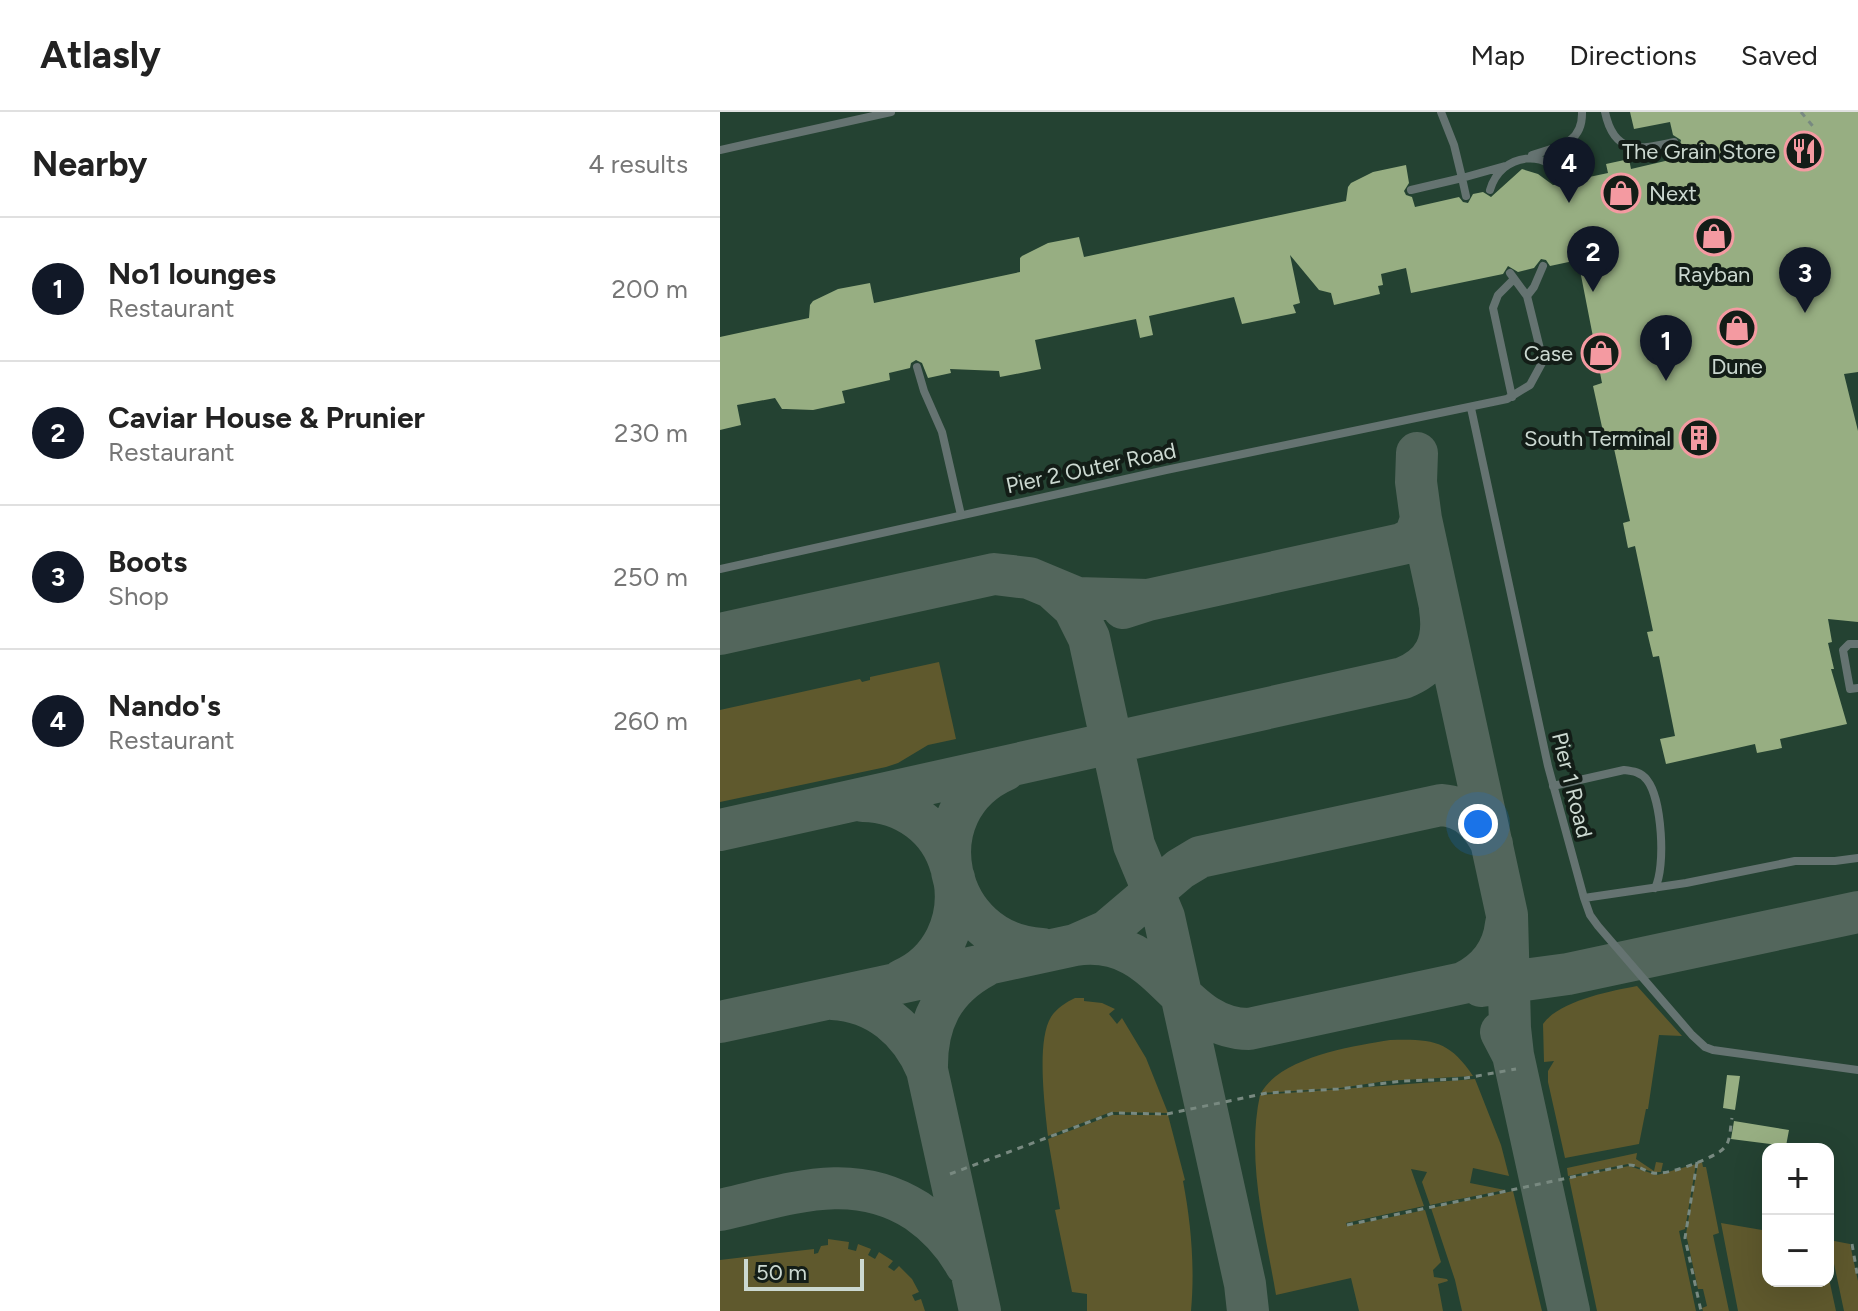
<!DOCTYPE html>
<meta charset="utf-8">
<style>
body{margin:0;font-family:Figtree,sans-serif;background:#f6f6f6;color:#222}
.controls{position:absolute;right:24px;bottom:24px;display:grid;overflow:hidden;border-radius:16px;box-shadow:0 8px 32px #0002}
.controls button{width:72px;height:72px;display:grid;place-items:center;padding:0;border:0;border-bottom:2px solid #e0e0e0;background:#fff;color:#222;font:40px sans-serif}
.scale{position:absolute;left:24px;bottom:20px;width:120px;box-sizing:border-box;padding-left:8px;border:4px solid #cbd8d0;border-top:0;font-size:22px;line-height:28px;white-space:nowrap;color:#cbd8d0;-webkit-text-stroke:6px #131d17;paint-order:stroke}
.you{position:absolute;left:758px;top:712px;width:28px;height:28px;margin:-20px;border:6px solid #fff;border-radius:50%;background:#1a73e8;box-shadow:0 0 0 12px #1a73e833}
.badge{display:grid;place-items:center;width:52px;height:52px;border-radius:50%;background:#111827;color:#fff;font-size:26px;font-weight:700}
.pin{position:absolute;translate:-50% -66px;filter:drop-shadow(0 2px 4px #0008)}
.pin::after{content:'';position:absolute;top:42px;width:28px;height:24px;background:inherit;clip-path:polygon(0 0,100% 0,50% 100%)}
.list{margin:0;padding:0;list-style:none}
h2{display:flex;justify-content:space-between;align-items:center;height:104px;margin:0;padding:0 32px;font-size:34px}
h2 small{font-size:26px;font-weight:400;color:#767676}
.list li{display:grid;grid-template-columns:52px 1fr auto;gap:24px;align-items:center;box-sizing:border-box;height:144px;padding:0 32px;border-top:2px solid #e0e0e0}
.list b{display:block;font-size:30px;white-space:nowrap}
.list p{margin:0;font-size:26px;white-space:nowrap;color:#767676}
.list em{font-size:26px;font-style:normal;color:#767676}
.map{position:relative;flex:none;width:1138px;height:1199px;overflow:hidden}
header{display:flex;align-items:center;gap:48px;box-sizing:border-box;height:112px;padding:0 40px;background:#fff;border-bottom:2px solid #e0e0e0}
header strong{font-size:38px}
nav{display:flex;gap:44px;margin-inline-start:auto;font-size:28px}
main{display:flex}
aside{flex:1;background:#fff}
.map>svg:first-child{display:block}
</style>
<header>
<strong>Atlasly</strong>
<nav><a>Map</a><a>Directions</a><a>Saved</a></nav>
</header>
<main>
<aside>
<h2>Nearby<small>4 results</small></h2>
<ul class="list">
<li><span class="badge">1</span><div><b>No1 lounges</b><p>Restaurant</p></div><em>200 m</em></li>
<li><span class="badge">2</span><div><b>Caviar House &amp; Prunier</b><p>Restaurant</p></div><em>230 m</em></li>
<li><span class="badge">3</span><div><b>Boots</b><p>Shop</p></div><em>250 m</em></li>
<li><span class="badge">4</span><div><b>Nando's</b><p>Restaurant</p></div><em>260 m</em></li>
</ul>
</aside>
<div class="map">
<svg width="1138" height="1199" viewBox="0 0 1138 1199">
<rect width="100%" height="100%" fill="#22382c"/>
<path fill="#244232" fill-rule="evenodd" d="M 0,0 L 1138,0 L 1138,1199 L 0,1199 ZM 1048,1037 L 1108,1037 L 1108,1169 L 1048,1169 Z"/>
<path fill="#5f592d" d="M 219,550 L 236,627 L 208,633 L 178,651 L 166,655 L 0,690 L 0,598 L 140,567 L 142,570 L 150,568 L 150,565 Z
M 917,874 L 962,924 L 939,923 L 928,997 L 926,997 L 919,1032 L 845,1046 L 828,970 L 828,959 L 834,949 L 824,950 L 823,912 C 839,889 890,879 917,874 Z
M 355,886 L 364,886 L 364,889 L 382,891 L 395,897 L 389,902 L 397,912 L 402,906 L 426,946 L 448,1001 L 391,1000 L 328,1024 C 325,996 316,929 331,905 C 336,897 346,890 355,886 Z
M 670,928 C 712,927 729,928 753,964 L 666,969 L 620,976 L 541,981 C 561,945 633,934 670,928 Z
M 755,967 L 781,1033 L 789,1064 L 753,1056 L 750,1071 L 785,1078 L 710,1093 L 702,1070 L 707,1060 L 691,1057 L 704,1094 L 626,1111 L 627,1114 L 705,1098 L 721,1150 L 713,1158 L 714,1165 L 727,1167 L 728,1169 L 718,1172 L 723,1199 L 639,1199 L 631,1166 L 556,1183 C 545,1118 526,1048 540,983 Z
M 392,1003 L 448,1003 L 465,1068 L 463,1069 C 471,1111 475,1155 471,1199 L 367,1199 L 367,1182 L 352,1180 L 335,1098 L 340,1097 L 328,1027 Z
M 917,1041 L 916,1047 L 934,1059 L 936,1050 L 943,1051 L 941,1060 L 933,1060 L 908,1052 L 848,1064 L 847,1056 Z
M 982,1050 L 983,1055 L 986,1055 L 999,1121 L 993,1123 L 1009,1199 L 983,1199 L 982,1196 L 987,1194 L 983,1177 L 978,1177 L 966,1122 L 978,1051 Z
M 976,1052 L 965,1117 L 959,1119 L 976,1199 L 877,1199 L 849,1066 L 909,1054 L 937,1063 Z
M 793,1079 L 822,1199 L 742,1199 L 735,1168 L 711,1096 Z
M 1001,1111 L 1048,1119 L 1048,1169 L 1108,1169 L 1108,1162 L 1116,1199 L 1018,1199 Z
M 108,1127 L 129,1130 L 128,1137 L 136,1139 L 138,1132 L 151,1137 L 148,1143 L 155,1147 L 159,1140 L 173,1149 L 168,1155 L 174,1159 L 179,1154 L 192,1167 L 199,1180 L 192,1183 L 195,1189 L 201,1187 L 205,1199 L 0,1199 L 0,1148 L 94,1137 L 94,1142 L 98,1141 L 101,1134 L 108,1133 Z
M 1109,1128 L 1130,1132 L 1138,1169 L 1138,1199 L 1124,1199 Z"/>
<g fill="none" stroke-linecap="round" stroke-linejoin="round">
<path stroke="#53665c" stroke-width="42" d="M 697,341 L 696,370 L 701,407 L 787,803 L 790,916 L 793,943
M 332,476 L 354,496 L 369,526 L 414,733 L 444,805 L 525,1172 L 528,1199
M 403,496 L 428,488 L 682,432 L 695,425 L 701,407
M 0,522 L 274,462 L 309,466 L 357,486 L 428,488
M 285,658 C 194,698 223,832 322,837
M 143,689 C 185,690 220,715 231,755
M 0,718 L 683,566 C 715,553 725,530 720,497
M 355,833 C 443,820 456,917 529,917 L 743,871 C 768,859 783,840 786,812
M 182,868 C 222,851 242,808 234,766
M 761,874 L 848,862 L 1138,800
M 112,887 C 157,889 190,918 207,958 L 260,1199
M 0,910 L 355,833 L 387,819 L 460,757 L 480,745 L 721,693 C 747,695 761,711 772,732
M 781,920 L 793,943 L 849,1199
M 207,958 C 206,911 222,877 265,854
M 0,1098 C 68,1083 132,1057 197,1099 C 217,1113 234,1131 246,1153"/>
</g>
<path fill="#97ae82" d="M 910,0 L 1138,0 L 1138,260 L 1124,262 L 1138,319 L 1138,510 L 1108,507 L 1112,530 L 1108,531 L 1114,557 L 1111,557 L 1127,612 L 1060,627 L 1062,636 L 1037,641 L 1035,632 L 946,652 L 940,627 L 955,624 L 939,544 L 933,545 L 927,520 L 933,519 L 915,434 L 908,436 L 903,411 L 910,409 L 891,323 L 884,324 L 873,274 L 882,271 L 858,148 L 830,154 L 826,148 L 821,147 L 814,156 L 798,160 L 788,154 L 783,162 L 691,181 L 686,156 L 661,162 L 663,173 L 658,174 L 660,182 L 614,193 L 611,181 L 599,178 L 570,143 L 580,191 L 573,193 L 576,201 L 522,212 L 514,185 L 429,204 L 433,223 L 420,226 L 416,207 L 315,228 L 321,257 L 280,265 L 279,259 L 230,257 L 231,261 L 208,266 L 202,251 L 196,248 L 191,251 L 190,256 L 169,261 L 170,268 L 122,279 L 125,291 L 93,298 L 66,297 L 62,297 L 55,286 L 17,293 L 21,313 L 0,318 L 0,225 L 89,206 L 90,193 L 93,189 L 118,177 L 150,171 L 154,191 L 300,160 L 300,146 L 302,144 L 328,131 L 359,125 L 364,145 L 626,89 L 628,75 L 631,71 L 653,60 L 686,53 L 689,71 L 684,79 L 686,83 L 692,85 L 695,95 L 739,85 L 743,90 L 748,91 L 753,82 L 763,80 L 771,85 L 802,57 L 818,62 L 833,73 L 840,72 L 847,77 L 852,75 L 855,68 L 888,61 L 886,52 L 909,47 L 911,57 L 958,46 L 956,37 L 960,33 L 961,28 L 953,23 L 950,10 L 914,17 Z
M 1007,963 L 1020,964 L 1015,998 L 1003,996 Z
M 1014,1009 L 1069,1018 L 1066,1034 L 1011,1027 Z"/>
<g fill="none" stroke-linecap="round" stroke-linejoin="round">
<path stroke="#788980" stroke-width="3" stroke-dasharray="6 6" stroke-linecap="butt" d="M 1081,0 L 1096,18
M 977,1050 L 965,1126 L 981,1199
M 230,1062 L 393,1001 L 447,1002 L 547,981 L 618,977 L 682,969 L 740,967 L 796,957
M 627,1113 L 909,1053 C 918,1053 924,1059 933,1061 C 946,1064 995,1046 1004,1036 C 1011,1030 1010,1014 1012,1006
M 1132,1132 L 1138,1167"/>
<path stroke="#657371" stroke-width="8" d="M 721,0 L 734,33 L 742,66 L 785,54
M 885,0 C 894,43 919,38 954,30
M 0,38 L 171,0
M 812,43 C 837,35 863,32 862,0
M 848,69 L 847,46 L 853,28
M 691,78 L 742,66 L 746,84
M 770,78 C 781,40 829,35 847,70
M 807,184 L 814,175 L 823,154
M 197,255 L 204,279 L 222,320 L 241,403
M 792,285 L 773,196 L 778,183 L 794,167
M 751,296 L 828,654 L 864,786 L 966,771 L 1075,749 L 1115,749 L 1138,746
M 0,457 L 446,358 L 787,287 L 810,273 L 823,249 L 807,184 L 790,161
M 1138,532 L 1129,532 L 1123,538 L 1130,577 L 1138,576
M 833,674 L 904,658 C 913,659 921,660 927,668 C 942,687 946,755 935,776
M 864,786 L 870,803 L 878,814 L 972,923 L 985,935 L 993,938 L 1138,958"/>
</g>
<defs>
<symbol id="restaurant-ring" viewBox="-11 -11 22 22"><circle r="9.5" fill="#131d17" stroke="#f49aa1" stroke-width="1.5"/><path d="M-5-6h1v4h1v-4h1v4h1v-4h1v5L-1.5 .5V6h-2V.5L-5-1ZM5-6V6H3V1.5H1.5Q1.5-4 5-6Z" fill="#f49aa1"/></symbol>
<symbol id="shop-ring" viewBox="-11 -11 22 22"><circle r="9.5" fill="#131d17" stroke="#f49aa1" stroke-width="1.5"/><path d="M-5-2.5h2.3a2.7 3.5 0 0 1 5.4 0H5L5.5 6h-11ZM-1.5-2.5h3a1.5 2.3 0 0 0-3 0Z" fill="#f49aa1"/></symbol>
<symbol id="building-ring" viewBox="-11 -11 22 22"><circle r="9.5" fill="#131d17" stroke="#f49aa1" stroke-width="1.5"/><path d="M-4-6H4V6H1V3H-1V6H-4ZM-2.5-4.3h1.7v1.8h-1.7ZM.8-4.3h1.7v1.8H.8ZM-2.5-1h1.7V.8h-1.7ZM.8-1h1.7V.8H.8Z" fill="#f49aa1"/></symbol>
</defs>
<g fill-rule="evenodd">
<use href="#restaurant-ring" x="1062" y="17" width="44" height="44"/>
<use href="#shop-ring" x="879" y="59" width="44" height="44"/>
<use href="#shop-ring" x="972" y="102" width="44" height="44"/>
<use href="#shop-ring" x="995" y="194" width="44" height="44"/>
<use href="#shop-ring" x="859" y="219" width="44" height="44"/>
<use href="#building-ring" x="957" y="304" width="44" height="44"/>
</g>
<g text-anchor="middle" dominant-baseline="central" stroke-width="8" stroke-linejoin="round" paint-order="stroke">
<g font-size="22" fill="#cbd8d0" stroke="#131d17" text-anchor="end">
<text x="1056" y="39">The Grain Store</text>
<text x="929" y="81" text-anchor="start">Next</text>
<text x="994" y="162" text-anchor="middle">Rayban</text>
<text x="853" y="241">Case</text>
<text x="1017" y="254" text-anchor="middle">Dune</text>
<text x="951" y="326">South Terminal</text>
</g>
<g font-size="22" fill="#cbd8d0" stroke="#131d17">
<text transform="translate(371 356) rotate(-12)">Pier 2 Outer Road</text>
<text transform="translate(852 673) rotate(76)">Pier 1 Road</text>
</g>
</g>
</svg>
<div class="controls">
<button>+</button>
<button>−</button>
</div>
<div class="scale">50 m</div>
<div class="you"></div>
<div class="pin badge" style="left:946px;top:269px">1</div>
<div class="pin badge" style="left:873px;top:180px">2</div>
<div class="pin badge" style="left:1085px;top:201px">3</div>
<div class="pin badge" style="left:849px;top:91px">4</div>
</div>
</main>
